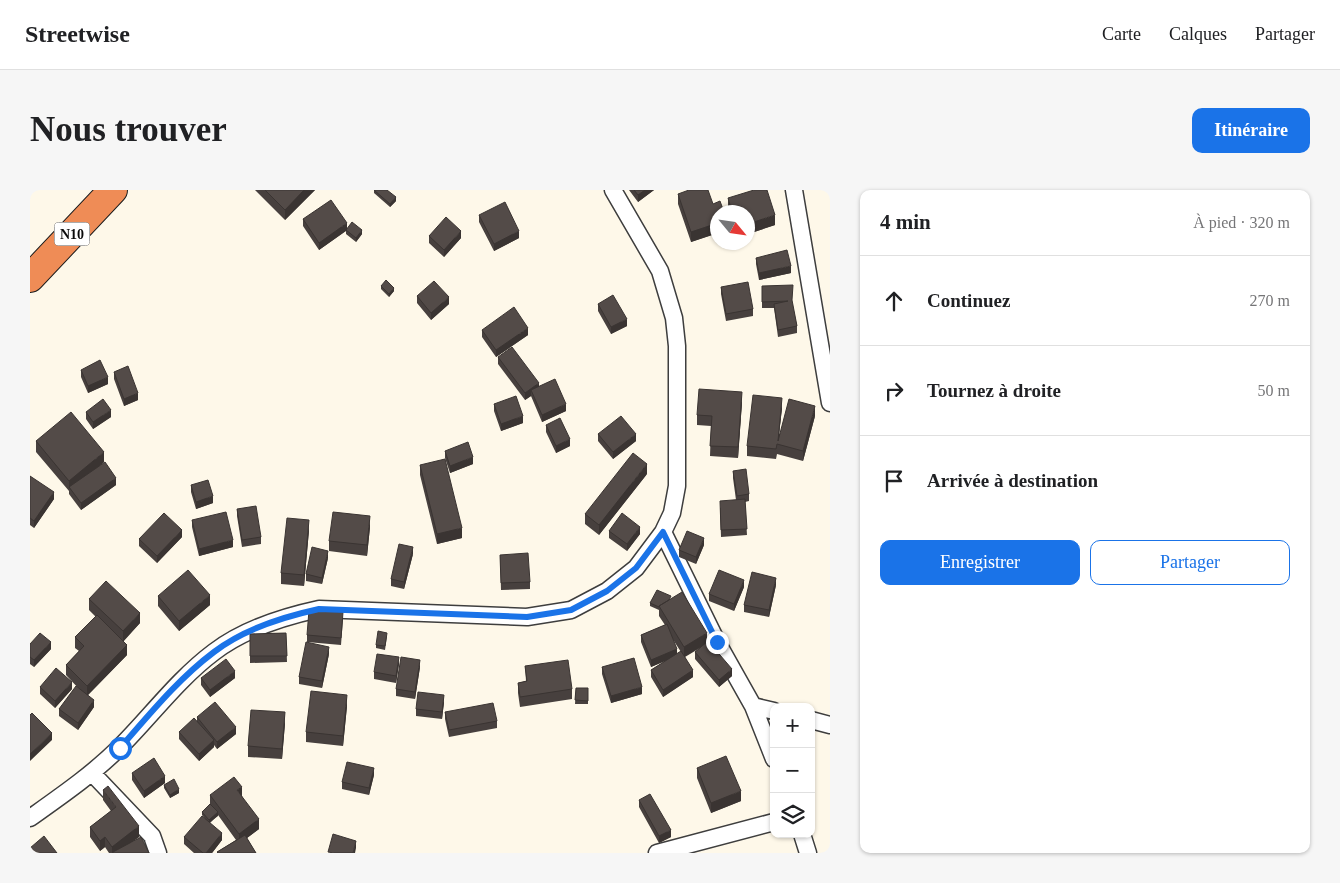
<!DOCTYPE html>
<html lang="fr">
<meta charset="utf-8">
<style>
body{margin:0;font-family:Georgia,serif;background:#f6f6f6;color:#202124}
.controls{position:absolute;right:15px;bottom:15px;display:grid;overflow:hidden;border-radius:10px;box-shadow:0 1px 4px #0004}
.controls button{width:45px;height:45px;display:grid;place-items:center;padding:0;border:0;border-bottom:1px solid #e0e0e0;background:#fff;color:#202124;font:25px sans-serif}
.compass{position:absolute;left:680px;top:15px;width:45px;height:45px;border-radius:50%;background:#fff;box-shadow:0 1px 4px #0004;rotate:119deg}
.stop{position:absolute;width:15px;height:15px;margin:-11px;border:4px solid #1a73e8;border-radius:50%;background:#fff}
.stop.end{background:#1a73e8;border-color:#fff;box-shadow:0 1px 5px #0008}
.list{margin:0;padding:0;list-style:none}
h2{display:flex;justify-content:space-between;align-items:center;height:65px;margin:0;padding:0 20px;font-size:21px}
h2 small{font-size:16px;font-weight:400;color:#757577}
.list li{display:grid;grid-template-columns:32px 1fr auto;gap:15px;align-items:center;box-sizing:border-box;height:90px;padding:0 20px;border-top:1px solid #e0e0e0}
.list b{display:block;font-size:19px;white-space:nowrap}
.list em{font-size:16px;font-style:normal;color:#757577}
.actions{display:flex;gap:10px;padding:15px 20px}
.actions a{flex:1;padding:11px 0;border:1px solid #1a73e8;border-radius:10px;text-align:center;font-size:18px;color:#1a73e8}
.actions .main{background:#1a73e8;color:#fff}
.icon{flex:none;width:28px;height:28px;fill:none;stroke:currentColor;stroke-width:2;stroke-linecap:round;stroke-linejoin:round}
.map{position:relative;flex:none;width:800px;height:663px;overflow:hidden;border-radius:10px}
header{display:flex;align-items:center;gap:30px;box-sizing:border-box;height:70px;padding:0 25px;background:#fff;border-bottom:1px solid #e0e0e0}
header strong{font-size:24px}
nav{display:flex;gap:28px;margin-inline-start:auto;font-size:18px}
.intro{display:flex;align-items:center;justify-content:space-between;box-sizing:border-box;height:120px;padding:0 30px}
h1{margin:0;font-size:35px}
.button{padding:12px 22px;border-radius:10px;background:#1a73e8;color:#fff;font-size:18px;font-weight:700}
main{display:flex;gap:30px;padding:0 30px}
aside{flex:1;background:#fff;border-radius:10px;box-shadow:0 1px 4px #0004}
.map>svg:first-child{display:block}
</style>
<header>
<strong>Streetwise</strong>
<nav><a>Carte</a><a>Calques</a><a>Partager</a></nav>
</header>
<div class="intro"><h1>Nous trouver</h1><a class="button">Itinéraire</a></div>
<main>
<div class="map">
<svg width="800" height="663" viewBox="0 0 800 663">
<rect width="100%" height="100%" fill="#fef8e9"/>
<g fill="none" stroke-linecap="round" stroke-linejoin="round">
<defs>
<path id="street" d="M 764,0 L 800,213
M 633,342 L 687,452 L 723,516 L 744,569
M 723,516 L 744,521
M 781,530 L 800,535
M 62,583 L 122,646 L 128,663
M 0,628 C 31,606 63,584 90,557 C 121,526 148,489 184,462 C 214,439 252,427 289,419 L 497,427 L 541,420 L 577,401 L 606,378 L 633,342 L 642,323 L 647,296 L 647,156 L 644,128 L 630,81 L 583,0
M 772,644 L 778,663
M 627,663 L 744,632"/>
<path id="highway" d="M 0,88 L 83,0"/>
</defs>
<use href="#street" stroke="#3e3e3e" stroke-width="19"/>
<use href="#highway" stroke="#1c1c1c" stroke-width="30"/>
<use href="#street" stroke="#fff" stroke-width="16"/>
<use href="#highway" stroke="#ef8c56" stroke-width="28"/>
</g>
<path fill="#47403e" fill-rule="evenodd" d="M 225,0 L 285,0 L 255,30 Z
M 344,0 L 366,11 L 360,17 L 344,3 Z
M 599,0 L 624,0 L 608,12 Z
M 648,4 L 683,14 L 688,22 L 688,43 L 661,52 L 648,14 Z
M 698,8 L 745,35 L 718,44 L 718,22 L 699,22 L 698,18 Z
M 449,25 L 489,48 L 464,61 L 449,32 Z
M 273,29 L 317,38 L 332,44 L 326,52 L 316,44 L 316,41 L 289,60 L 273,36 Z
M 399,46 L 431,48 L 414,67 L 399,53 Z
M 726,68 L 761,83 L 729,90 L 726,74 Z
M 351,96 L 364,101 L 359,107 L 351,99 Z
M 732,96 L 762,112 L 767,136 L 767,143 L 748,147 L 744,118 L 732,118 Z
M 691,97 L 723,119 L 723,126 L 696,131 L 691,104 Z
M 387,106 L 419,114 L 401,130 L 387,113 Z
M 568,114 L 597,136 L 581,144 L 568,121 Z
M 452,140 L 498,145 L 466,167 L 452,147 Z
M 468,167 L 509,196 L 536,221 L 512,232 L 501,206 L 495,210 L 468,174 Z
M 51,180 L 78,194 L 58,203 L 51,187 Z
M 84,182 L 108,210 L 94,216 L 84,189 Z
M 712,212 L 708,268 L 680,266 L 681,236 L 667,235 L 667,225 Z
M 464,214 L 493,233 L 471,241 L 464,221 Z
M 752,218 L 749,244 L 785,226 L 773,271 L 747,264 L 746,269 L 717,266 L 717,256 Z
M 56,222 L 81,227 L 63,239 L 56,229 Z
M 516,235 L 540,256 L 526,263 L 516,242 Z
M 568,244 L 606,251 L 583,269 L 568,251 Z
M 6,251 L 74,272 L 70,275 L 86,295 L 51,320 L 39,304 L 39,301 L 6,262 Z
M 415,261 L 443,274 L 420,283 L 415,268 Z
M 390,275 L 432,348 L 407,354 L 390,285 Z
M 703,281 L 719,304 L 719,311 L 715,312 L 717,345 L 691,347 L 690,318 L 706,310 L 703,288 Z
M 617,284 L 569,345 L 555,334 L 555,324 Z
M 0,286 L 24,309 L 4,338 L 0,335 Z
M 161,295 L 183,313 L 166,319 L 161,302 Z
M 207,319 L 231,347 L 231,354 L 212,357 L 207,326 Z
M 162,330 L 203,357 L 169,366 L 162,337 Z
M 340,337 L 337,366 L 299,361 L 299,351 Z
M 279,340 L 274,396 L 251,394 L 251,383 Z
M 579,341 L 610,344 L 597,361 L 579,348 Z
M 152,347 L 127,373 L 109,356 L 109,349 Z
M 674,355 L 666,374 L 649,367 L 649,360 Z
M 383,364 L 374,399 L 361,396 L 361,389 Z
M 470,365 L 500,392 L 500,399 L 471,400 Z
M 298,368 L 292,394 L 276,391 L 276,384 Z
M 746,395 L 739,427 L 714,422 L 714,415 Z
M 714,397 L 704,421 L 679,411 L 679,404 Z
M 128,406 L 180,415 L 149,441 L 128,416 Z
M 59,409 L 110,433 L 93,451 L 97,465 L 58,505 L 64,517 L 48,540 L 29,526 L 29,519 L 50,500 L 36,485 L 36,475 L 49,461 L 45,458 L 45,447 L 66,427 L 59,420 Z
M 641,409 L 677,451 L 702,486 L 689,497 L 665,469 L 665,462 L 670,458 L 655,467 L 663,487 L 633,507 L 621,487 L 621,480 L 637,470 L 621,477 L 611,452 L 611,445 L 635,435 L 629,426 L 629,420 L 620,416 L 620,413 ZM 642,448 L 651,462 L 647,464 Z
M 313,429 L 311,455 L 277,452 L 277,445 Z
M 256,443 L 257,472 L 220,473 L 220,444 Z
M 357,446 L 355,460 L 346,458 L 346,455 Z
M 0,454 L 21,459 L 4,477 L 0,474 Z
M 299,464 L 292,498 L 269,494 L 269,487 Z
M 369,474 L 366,493 L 344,489 L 344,482 Z
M 495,476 L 542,499 L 542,509 L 490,517 L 488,503 L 488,493 L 496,491 Z
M 390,477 L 385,509 L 366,506 L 366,499 Z
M 572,477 L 612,504 L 581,513 L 572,484 Z
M 171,488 L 205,488 L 180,507 L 171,495 Z
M 10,497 L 42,499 L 25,518 L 10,504 Z
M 546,498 L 558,498 L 558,514 L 545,514 Z
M 414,512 L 412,529 L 386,526 L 386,519 Z
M 317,516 L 313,556 L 276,552 L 276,542 Z
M 415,522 L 467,531 L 467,538 L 419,547 L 415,529 Z
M 167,527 L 206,544 L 187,559 L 184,555 L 184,557 L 169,571 L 149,549 L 149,542 L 167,531 Z
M 255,533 L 252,569 L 218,567 L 218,556 Z
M 667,578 L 711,611 L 681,623 L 667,588 Z
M 102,583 L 135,593 L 114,608 L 102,590 Z
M 344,585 L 339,605 L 312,599 L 312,592 Z
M 134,595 L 149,603 L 140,608 L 134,598 Z
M 73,600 L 109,647 L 100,653 L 119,663 L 79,663 L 75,657 L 70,661 L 60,647 L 60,637 L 81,621 L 73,610 Z
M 180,605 L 212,606 L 229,639 L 217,648 L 226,663 L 187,663 L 187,662 L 206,650 L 188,625 L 180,633 L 192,650 L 182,663 L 164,663 L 154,654 L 154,647 L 175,629 L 172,625 L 172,622 L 180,614 Z
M 609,610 L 641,647 L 629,653 L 609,617 Z"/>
<path fill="#3a3432" d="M 274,0 L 285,0 L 255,30 L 255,20 Z
M 615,0 L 624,0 L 608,12 L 608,5 Z
M 366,7 L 366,11 L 360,17 L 360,14 Z
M 745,25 L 745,35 L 718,44 L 718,34 Z
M 317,33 L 317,40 L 289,60 L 289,53 Z
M 688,33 L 688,43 L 661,52 L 661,42 Z
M 332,40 L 332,44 L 326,52 L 326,48 Z
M 431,41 L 431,48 L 414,67 L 414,60 Z
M 489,41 L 489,48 L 464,61 L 464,54 Z
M 761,76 L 761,83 L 729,90 L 729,83 Z
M 364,98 L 364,101 L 359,107 L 359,104 Z
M 419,107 L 419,114 L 401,130 L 401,123 Z
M 597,129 L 597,136 L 581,144 L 581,137 Z
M 498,138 L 498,145 L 466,167 L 466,160 Z
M 78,187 L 78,194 L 58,203 L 58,196 Z
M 509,193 L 509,200 L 501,200 L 501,206 L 495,210 L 495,203 Z
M 712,202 L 712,212 L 708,268 L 708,257 Z
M 108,203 L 108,210 L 94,216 L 94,209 Z
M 752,208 L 752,218 L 748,254 L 748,251 Z
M 536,214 L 536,221 L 512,232 L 512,225 Z
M 785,216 L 785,226 L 773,271 L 773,261 Z
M 81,220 L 81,227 L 63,239 L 63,232 Z
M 493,226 L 493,233 L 471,241 L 471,234 Z
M 606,244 L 606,251 L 583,269 L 583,262 Z
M 540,249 L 540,256 L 526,263 L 526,256 Z
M 74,262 L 74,272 L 41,300 L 39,297 L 39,301 L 39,291 Z
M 443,267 L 443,274 L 420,283 L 420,276 Z
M 617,274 L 617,284 L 569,345 L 569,335 Z
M 86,288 L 86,295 L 51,320 L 51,313 Z
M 24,302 L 24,309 L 4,338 L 4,331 Z
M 183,306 L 183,313 L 166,319 L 166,312 Z
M 340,326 L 340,337 L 337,366 L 337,355 Z
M 279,330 L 279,340 L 274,396 L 274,385 Z
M 610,337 L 610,344 L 597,361 L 597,354 Z
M 432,338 L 432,348 L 407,354 L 407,344 Z
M 152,340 L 152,347 L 127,373 L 127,366 Z
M 674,348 L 674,355 L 666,374 L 666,367 Z
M 203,350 L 203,357 L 169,366 L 169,359 Z
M 383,357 L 383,364 L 374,399 L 374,392 Z
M 298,361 L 298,368 L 292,394 L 292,388 Z
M 746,388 L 746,395 L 739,427 L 739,420 Z
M 714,390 L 714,397 L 704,421 L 704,414 Z
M 180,405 L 180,415 L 149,441 L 149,431 Z
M 110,423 L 110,433 L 93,452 L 93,441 Z
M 677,443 L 677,453 L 654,467 L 654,457 Z
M 21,452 L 21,459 L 4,477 L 4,470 Z
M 97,455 L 97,465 L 57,506 L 57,496 Z
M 299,457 L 299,464 L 292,498 L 292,491 Z
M 647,459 L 647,466 L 621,477 L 621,470 Z
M 369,467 L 369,474 L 366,493 L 366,486 Z
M 390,470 L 390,477 L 385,509 L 385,502 Z
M 702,479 L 702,486 L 689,497 L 689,490 Z
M 663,480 L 663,487 L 633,507 L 633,500 Z
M 205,481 L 205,488 L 180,507 L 180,500 Z
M 42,492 L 42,499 L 25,518 L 25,511 Z
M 612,497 L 612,504 L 581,513 L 581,506 Z
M 317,505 L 317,516 L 313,556 L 313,546 Z
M 414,505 L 414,512 L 412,529 L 412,522 Z
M 64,510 L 64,517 L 48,540 L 48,533 Z
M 255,522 L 255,533 L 252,569 L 252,559 Z
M 206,537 L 206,544 L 187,559 L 187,552 Z
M 22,543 L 22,550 L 0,571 L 0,564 Z
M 184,550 L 184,557 L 169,571 L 169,564 Z
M 344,578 L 344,585 L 339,605 L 339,598 Z
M 135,586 L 135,593 L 114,608 L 114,601 Z
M 212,597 L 212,607 L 207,600 Z
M 149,599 L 149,603 L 140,608 L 140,605 Z
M 711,601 L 711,611 L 681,623 L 681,613 Z
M 188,622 L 188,626 L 179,633 L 179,630 Z
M 229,629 L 229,639 L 209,654 L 209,644 Z
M 109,636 L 109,647 L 87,663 L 82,663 L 82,657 Z
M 641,640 L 641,647 L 629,653 L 629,646 Z
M 192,643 L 192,650 L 182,663 L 176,663 Z
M 75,647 L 75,657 L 70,661 L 70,651 Z
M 326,651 L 326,658 L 325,663 L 323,663 Z"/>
<path fill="#534b48" stroke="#3a3432" d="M 235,0 L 274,0 L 255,20 Z
M 344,0 L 357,0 L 366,7 L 360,14 Z
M 604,0 L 615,0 L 608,5 Z
M 659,0 L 678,0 L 683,14 L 690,11 L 694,22 L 688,22 L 688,33 L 661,42 L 648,4 Z
M 724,0 L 737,0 L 745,25 L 718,34 L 718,22 L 702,22 L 698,8 Z
M 301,10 L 317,33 L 289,53 L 273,29 Z
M 475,12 L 489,41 L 464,54 L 449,25 Z
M 416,27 L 431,41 L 414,60 L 399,46 Z
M 322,32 L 332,40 L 326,48 L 316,40 Z
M 757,60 L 761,76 L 729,83 L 726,68 Z
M 356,90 L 364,98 L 359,104 L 351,96 Z
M 404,91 L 419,107 L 401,123 L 387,106 Z
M 718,92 L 723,119 L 696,124 L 691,97 Z
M 763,95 L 762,110 L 767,136 L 748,140 L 744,114 L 758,111 L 732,112 L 732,96 Z
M 583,105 L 597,129 L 581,137 L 568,114 Z
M 484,117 L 498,138 L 466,160 L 452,140 Z
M 482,157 L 509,193 L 495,203 L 468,167 Z
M 70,170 L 78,187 L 58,196 L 51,180 Z
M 98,176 L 108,203 L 94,209 L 84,182 Z
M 525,189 L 536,214 L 512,225 L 501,200 Z
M 669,199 L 712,202 L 708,257 L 680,256 L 682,226 L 667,225 Z
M 723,205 L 752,208 L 748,251 L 759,209 L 785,216 L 773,261 L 747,254 L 746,259 L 717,256 Z
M 486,206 L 493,226 L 471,234 L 464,214 Z
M 73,209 L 81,220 L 63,232 L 56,222 Z
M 41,222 L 74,262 L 39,291 L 6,251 Z
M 591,226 L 606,244 L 583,262 L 568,244 Z
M 530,228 L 540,249 L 526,256 L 516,235 Z
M 438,252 L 443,267 L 420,276 L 415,261 Z
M 603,263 L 617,274 L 569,335 L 555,324 Z
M 415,269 L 432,338 L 407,344 L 390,275 Z
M 75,272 L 86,288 L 51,313 L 39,297 Z
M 716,279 L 719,304 L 707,306 L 703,281 Z
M 0,286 L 24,302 L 4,331 L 0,328 Z
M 178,290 L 183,306 L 166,312 L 161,295 Z
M 715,309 L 717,339 L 691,340 L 690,311 Z
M 226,316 L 231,347 L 212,350 L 207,319 Z
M 196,322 L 203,350 L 169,359 L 162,330 Z
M 303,322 L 340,326 L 337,355 L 299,351 Z
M 134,323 L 152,340 L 127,366 L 109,349 Z
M 592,323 L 610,337 L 597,354 L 579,341 Z
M 257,328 L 279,330 L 274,385 L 251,383 Z
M 657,341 L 674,348 L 666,367 L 649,360 Z
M 369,354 L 383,357 L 374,392 L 361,389 Z
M 282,357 L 298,361 L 292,388 L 276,384 Z
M 498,363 L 500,392 L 471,393 L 470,365 Z
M 158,380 L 180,405 L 149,431 L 128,406 Z
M 689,380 L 714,390 L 704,414 L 679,404 Z
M 722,382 L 746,388 L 739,420 L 714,415 Z
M 76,391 L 110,423 L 93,441 L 59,409 Z
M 627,400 L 641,406 L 639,410 L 629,416 L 629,417 L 620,413 Z
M 652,402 L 677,443 L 654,457 L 629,416 Z
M 279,420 L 313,422 L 311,448 L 277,445 Z
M 67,425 L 97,455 L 57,496 L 36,475 L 54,456 L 45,447 Z
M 637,434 L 647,459 L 621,470 L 611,445 Z
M 348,441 L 357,443 L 355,456 L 346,455 Z
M 10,443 L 21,452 L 4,470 L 0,467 L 0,454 Z
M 256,443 L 257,466 L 220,466 L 220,444 Z
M 678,451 L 702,479 L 689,490 L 665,462 Z
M 276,452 L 299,457 L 292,491 L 269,487 Z
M 651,461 L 663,480 L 633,500 L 621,480 Z
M 347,464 L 369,467 L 366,486 L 344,482 Z
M 371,467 L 390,470 L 385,502 L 366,499 Z
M 604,468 L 612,497 L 581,506 L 572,477 Z
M 196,469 L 205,481 L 180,500 L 171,488 Z
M 538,470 L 542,499 L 490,507 L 488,493 L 497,491 L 495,476 Z
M 26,478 L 42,492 L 25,511 L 10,497 Z
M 46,496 L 64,510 L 48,533 L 29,519 Z
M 546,498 L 558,498 L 558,511 L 545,510 Z
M 281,501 L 317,505 L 313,546 L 276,542 Z
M 388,502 L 414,505 L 412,522 L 386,519 Z
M 185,512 L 206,537 L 187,552 L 167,527 Z
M 463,513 L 467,531 L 419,540 L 415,522 Z
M 221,520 L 255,522 L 252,559 L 218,556 Z
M 2,523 L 22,543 L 0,564 L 0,525 Z
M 164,528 L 184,550 L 169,564 L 149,542 Z
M 696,566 L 711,601 L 681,613 L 667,578 Z
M 124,568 L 135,586 L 114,601 L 102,583 Z
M 317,572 L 344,578 L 339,598 L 312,592 Z
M 204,587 L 212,597 L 207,600 L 229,629 L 209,644 L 180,605 Z
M 144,589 L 149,599 L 140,605 L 134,595 Z
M 78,596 L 109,636 L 82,657 L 75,647 L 70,651 L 60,637 L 86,617 L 73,600 Z
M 620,604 L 641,640 L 629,646 L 609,610 Z
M 180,614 L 188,622 L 179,630 L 172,622 Z
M 172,626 L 192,643 L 176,663 L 173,663 L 154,647 Z
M 303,644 L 326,651 L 323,663 L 304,663 L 298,662 Z
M 215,645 L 226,663 L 188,663 L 187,662 Z
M 14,646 L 27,663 L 0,663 L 0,658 Z
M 111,647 L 119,663 L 83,663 L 83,662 Z"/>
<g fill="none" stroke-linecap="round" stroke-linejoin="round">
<path stroke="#1a73e8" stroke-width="6" d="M 90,558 C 119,525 148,489 184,462 C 214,439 252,427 289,419 L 497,427 L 541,420 L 577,401 L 606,378 L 633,342 L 687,452"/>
</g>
<g text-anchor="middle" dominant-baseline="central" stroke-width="5" stroke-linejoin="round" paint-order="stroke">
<rect fill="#fff" stroke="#545454" stroke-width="1" x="24.5" y="32.5" width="35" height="23" rx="4"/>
<g font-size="14" font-weight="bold" fill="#0b0b0b">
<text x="42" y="44">N10</text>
</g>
</g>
</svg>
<div class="controls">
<button>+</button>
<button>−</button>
<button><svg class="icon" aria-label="layers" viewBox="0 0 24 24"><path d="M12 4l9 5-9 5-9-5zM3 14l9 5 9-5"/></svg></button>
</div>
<svg class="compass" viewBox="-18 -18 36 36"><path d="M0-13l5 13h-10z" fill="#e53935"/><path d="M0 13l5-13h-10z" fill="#757577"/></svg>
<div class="stop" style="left:90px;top:558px"></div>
<div class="stop end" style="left:687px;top:452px"></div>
</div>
<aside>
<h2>4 min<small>À pied · 320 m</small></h2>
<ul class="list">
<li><svg class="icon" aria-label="ahead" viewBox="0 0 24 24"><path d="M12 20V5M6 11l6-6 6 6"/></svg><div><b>Continuez</b></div><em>270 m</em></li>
<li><svg class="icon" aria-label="right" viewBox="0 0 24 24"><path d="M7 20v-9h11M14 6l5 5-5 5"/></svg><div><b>Tournez à droite</b></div><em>50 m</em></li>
<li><svg class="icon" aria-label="arrive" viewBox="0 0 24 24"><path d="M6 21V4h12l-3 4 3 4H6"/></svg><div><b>Arrivée à destination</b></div></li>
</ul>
<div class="actions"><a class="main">Enregistrer</a><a>Partager</a></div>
</aside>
</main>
